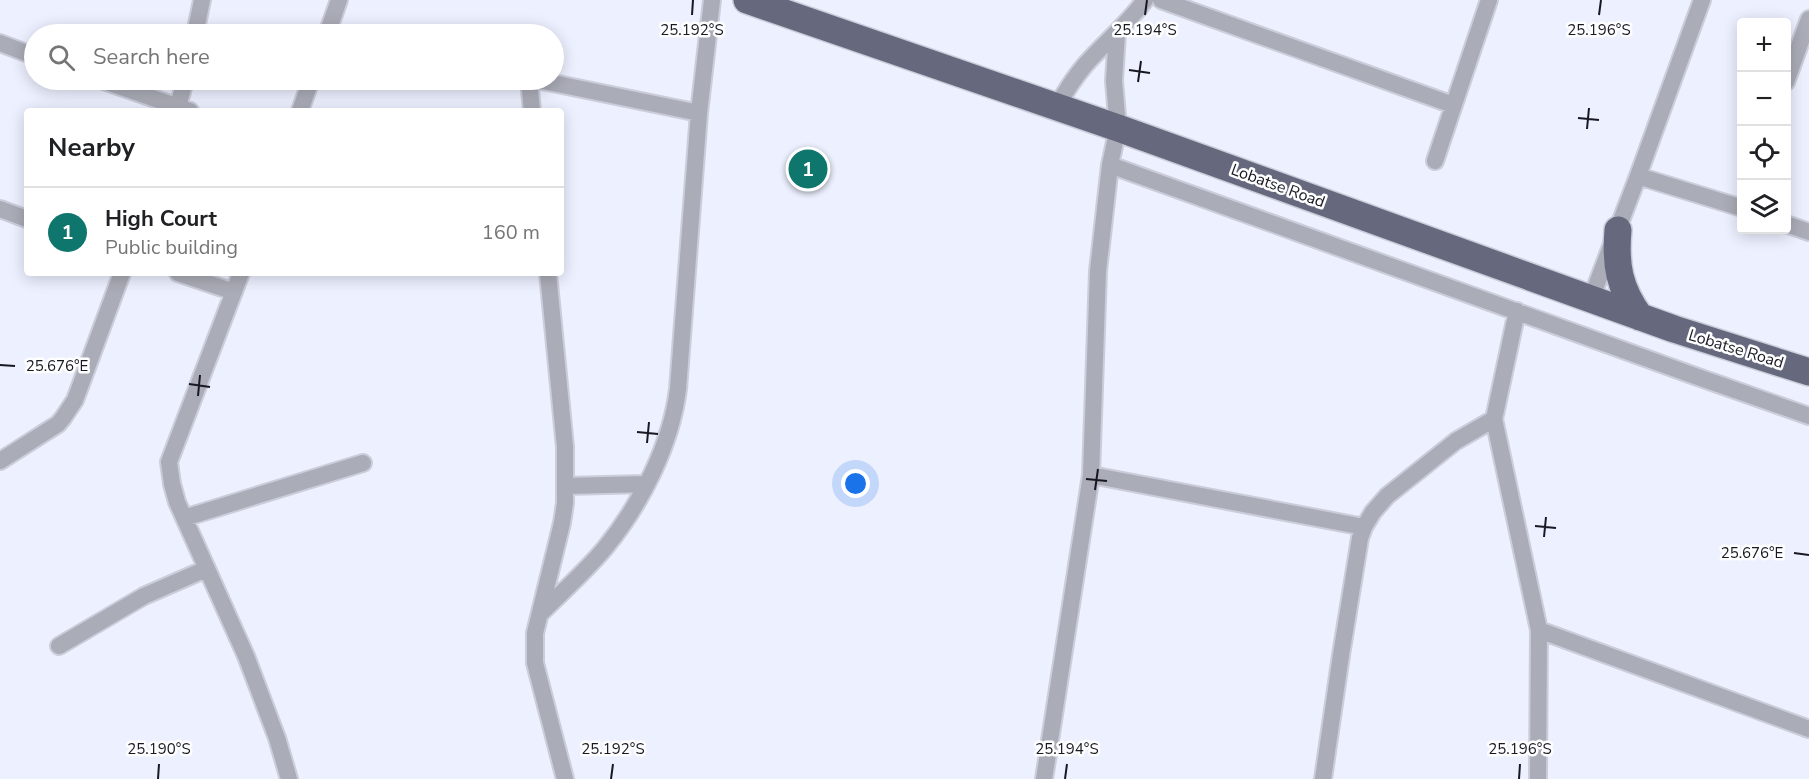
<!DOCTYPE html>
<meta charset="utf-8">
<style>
body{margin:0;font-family:"Nunito Sans",sans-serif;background:#f6f6f6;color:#202124}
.controls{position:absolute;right:18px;top:18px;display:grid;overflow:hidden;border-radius:6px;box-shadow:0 3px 15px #0003}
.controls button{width:54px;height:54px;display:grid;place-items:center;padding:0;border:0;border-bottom:2px solid #e0e0e0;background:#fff;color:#202124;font:30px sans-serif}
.you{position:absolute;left:856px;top:484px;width:21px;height:21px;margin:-15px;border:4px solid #fff;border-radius:50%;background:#1a73e8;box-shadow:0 0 0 9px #1a73e833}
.badge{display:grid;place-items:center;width:39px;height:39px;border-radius:50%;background:#0f766e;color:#fff;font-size:20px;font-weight:700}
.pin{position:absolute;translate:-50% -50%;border:3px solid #fff;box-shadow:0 2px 6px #0006}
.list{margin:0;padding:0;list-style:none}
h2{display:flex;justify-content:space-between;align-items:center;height:78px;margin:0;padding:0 24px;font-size:26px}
h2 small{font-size:20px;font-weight:400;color:#757577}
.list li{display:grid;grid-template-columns:39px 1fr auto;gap:18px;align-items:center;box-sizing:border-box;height:90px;padding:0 24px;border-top:2px solid #e0e0e0}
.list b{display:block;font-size:22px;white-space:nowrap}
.list p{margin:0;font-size:20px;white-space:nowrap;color:#757577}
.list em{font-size:20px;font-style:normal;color:#757577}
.icon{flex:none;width:33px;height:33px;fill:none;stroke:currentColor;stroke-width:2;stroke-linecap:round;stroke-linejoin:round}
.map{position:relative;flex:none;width:1809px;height:779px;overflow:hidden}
.search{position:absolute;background:#fff;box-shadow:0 3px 15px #0003;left:24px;top:24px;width:540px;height:66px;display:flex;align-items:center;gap:15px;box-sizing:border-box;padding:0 21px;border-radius:33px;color:#757577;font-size:22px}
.panel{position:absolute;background:#fff;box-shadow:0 3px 15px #0003;left:24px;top:108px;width:540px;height:168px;border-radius:6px}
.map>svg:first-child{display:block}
</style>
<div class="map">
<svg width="1809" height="779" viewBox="0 0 1809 779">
<rect width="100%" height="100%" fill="#edf0ff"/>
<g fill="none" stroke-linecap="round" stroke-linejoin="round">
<defs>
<path id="minor" d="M 1161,0 L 1453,105
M 195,34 L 202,0
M 327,34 L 339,0
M 0,43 L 34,56
M 101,80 L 190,111
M 529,80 L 532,111
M 538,80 L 699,113
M 1786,82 L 1809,19
M 178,107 L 185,80
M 1057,107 C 1065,92 1074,78 1085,65 C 1105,42 1128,24 1145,0
M 300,111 L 311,80
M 1435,161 L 1489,0
M 1110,165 L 1695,376 L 1809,416
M 1638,176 L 1742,208
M 0,209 L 27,219
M 1786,224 L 1809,232
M 178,273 L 234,292
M 241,273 L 169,462 L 172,484 L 177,502 L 246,656 L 277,738 L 289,779
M 548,273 L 565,447 L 565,503 L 562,523 L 535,633 L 535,663 L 565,779
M 1591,299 L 1638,176 L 1702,0
M 1517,311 L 1494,419 L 1539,630 L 1538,779
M 0,461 L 58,424 L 63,418 L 75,400 L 122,273
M 1091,475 L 1364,527
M 565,486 L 646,484
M 184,518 L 363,463
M 540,614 C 562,592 586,571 605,548 C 641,504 671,445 678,389 L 699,113 L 712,0
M 1539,630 L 1809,729
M 59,646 L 144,596 L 206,569
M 1044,779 L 1091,475 L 1098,271 L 1110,165 L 1118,128 L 1114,81 L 1117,33
M 1323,779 L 1341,655 L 1360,538 L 1364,527 L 1373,512 L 1387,496 L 1456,441 L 1494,419"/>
<path id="trunk" d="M 747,0 L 1118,128 L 1674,329 L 1809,372
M 1618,230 C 1615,265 1619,288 1640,317"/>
</defs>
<use href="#minor" stroke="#cbcddb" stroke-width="20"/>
<use href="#trunk" stroke="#cbcddb" stroke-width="30"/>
<use href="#minor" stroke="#aaacb7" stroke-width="16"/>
<use href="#trunk" stroke="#66697e" stroke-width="27"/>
</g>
<path fill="none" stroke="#171821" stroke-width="2" d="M 692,15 L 693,0M 1145,15 L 1147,0M 1599,15 L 1601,0M 1129,70 L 1150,73M 1138,82 L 1141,61M 1578,118 L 1599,120M 1587,129 L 1589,108M 0,365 L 15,366M 189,384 L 210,387M 198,396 L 200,375M 637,432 L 658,434M 647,443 L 649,422M 1086,479 L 1107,481M 1095,490 L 1098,469M 1535,526 L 1556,528M 1544,537 L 1546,517M 1794,553 L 1809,555M 158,779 L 159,764M 611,779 L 613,764M 1065,779 L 1067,764M 1519,779 L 1520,764"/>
<g text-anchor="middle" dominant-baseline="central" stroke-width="5" stroke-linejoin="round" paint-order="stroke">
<g font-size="16" fill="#171821" stroke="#fefefe">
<text transform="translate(1278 186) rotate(20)">Lobatse Road</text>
<text transform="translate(1736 349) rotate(17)">Lobatse Road</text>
</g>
</g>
<g font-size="15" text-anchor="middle" fill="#171821" stroke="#fefefe" stroke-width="5" stroke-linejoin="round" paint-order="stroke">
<text x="692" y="35">25.192°S</text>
<text x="1145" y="35">25.194°S</text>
<text x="1599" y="35">25.196°S</text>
<text x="57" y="371">25.676°E</text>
<text x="1752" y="558">25.676°E</text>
<text x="159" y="754">25.190°S</text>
<text x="613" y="754">25.192°S</text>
<text x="1067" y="754">25.194°S</text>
<text x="1520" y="754">25.196°S</text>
</g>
</svg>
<div class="controls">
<button>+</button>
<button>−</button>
<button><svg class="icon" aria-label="locate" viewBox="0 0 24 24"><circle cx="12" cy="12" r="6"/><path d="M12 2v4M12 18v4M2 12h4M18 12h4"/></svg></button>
<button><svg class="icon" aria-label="layers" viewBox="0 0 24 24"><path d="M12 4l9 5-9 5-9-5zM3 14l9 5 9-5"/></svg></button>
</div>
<div class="you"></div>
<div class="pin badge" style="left:808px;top:169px">1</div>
<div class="search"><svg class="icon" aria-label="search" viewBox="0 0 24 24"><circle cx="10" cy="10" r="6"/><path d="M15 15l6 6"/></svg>Search here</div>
<section class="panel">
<h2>Nearby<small></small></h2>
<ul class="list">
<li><span class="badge">1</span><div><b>High Court</b><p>Public building</p></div><em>160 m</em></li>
</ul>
</section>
</div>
